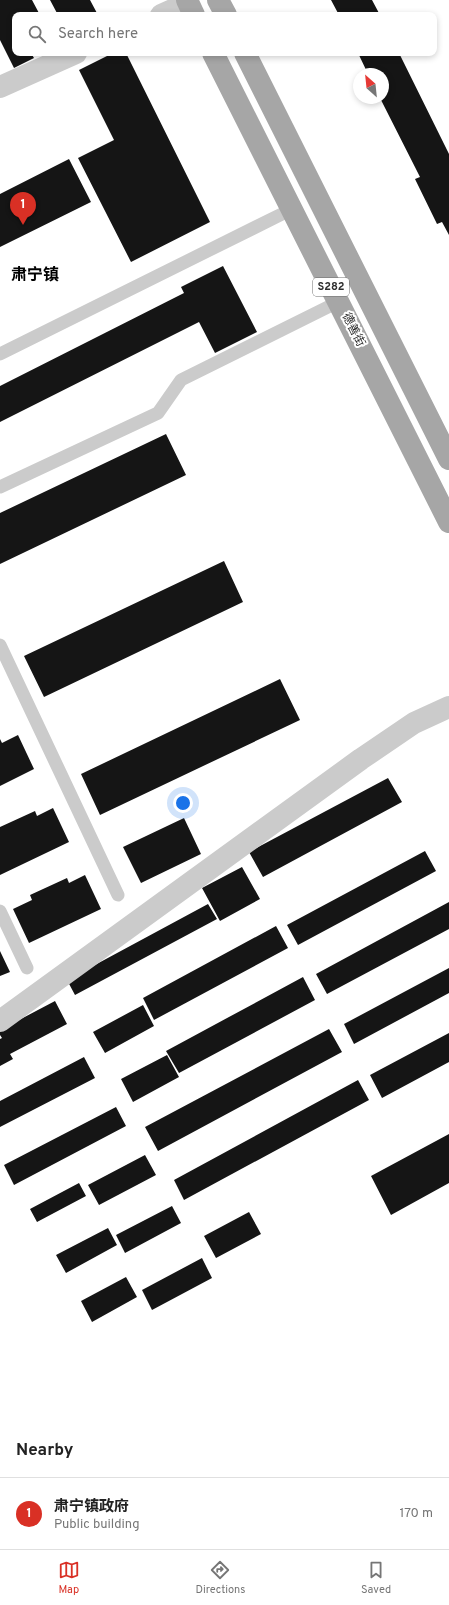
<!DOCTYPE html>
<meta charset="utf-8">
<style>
body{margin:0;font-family:Overpass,"Noto Sans SC",sans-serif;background:#f2f2f2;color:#222}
.compass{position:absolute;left:353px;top:68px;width:36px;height:36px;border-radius:50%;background:#fff;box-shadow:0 2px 6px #0003;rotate:333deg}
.you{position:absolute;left:183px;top:803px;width:14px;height:14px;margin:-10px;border:3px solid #fff;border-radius:50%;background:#1a73e8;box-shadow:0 0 0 6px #1a73e833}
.badge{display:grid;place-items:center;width:26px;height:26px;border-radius:50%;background:#d93025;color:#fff;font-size:13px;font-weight:700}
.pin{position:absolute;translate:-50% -33px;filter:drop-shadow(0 1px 2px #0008)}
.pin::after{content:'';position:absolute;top:21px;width:14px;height:12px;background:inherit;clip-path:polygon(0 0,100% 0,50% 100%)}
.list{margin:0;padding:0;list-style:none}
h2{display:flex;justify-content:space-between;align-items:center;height:52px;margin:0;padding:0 16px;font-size:17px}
h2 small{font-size:13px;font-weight:400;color:#767676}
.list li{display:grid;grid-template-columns:26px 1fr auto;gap:12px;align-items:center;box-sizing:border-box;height:72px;padding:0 16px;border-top:1px solid #e0e0e0}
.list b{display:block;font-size:15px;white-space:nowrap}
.list p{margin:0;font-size:13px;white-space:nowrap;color:#767676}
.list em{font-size:13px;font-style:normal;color:#767676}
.icon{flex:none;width:22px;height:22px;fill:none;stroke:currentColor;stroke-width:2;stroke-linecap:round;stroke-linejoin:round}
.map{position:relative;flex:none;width:449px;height:1425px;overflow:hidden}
.search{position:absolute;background:#fff;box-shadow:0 2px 6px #0003;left:12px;right:12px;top:12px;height:44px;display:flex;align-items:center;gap:10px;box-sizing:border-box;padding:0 14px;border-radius:8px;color:#767676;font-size:15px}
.sheet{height:124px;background:#fff}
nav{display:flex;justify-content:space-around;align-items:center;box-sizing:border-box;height:56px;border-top:1px solid #e0e0e0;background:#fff;font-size:11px;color:#767676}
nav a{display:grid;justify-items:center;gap:2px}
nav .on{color:#d93025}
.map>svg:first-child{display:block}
</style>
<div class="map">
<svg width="449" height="1425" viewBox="0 0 449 1425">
<rect width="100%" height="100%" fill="#fff"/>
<path fill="#151515" d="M 0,0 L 32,0 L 40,15 L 15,15 L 15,53 L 31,53 L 34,58 L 14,68 L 0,40 Z
M 50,0 L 90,0 L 98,15 L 58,15 Z
M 331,0 L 372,0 L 380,15 L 339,15 Z
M 113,53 L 126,53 L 210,222 L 131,262 L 78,158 L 114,140 L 79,70 Z
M 358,53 L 399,53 L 449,154 L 449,235 L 442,222 L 437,224 L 415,179 L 420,177 L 380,98 L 383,98 L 383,74 L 368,74 Z
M 69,159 L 91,202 L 0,247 L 0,194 Z
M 223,266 L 257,332 L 215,353 L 199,322 L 0,422 L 0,386 L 184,293 L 181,287 Z
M 166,434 L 186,475 L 0,564 L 0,513 Z
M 224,561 L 243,602 L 44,697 L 24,656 Z
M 280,679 L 300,720 L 100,815 L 81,774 Z
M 18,735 L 34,769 L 0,786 L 0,739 L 2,743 Z
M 388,778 L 402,802 L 263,877 L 249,852 Z
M 53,808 L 69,842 L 0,875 L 0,827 L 35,811 L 37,816 Z
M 184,818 L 201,854 L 141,883 L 123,847 Z
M 425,851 L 436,871 L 298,945 L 287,925 Z
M 242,867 L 260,899 L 220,921 L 202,888 Z
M 85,875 L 101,909 L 29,943 L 13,909 L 32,900 L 30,895 L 67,878 L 69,883 Z
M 449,902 L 449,929 L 327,994 L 316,974 Z
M 208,904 L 217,919 L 75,995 L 67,980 Z
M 276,926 L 288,948 L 154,1020 L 143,998 Z
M 0,951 L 10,972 L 0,976 Z
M 449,968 L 449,993 L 354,1044 L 344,1024 Z
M 303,977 L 315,1000 L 179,1073 L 166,1051 Z
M 55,1001 L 67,1024 L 10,1054 L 13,1059 L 0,1066 L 0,1039 L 2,1038 L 0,1035 L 0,1030 Z
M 143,1005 L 154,1026 L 105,1053 L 93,1032 Z
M 329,1029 L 342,1052 L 158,1151 L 145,1127 Z
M 449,1033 L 449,1062 L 382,1098 L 370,1075 Z
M 167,1055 L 179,1077 L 133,1102 L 121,1079 Z
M 84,1057 L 95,1078 L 0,1127 L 0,1101 Z
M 358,1080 L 369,1100 L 184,1200 L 174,1180 Z
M 116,1107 L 126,1126 L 14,1185 L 4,1165 Z
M 449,1134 L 449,1183 L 391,1215 L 371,1176 Z
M 145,1155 L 156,1175 L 99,1205 L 88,1185 Z
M 79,1183 L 86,1196 L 37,1222 L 30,1209 Z
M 172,1206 L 181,1223 L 125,1253 L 116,1235 Z
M 249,1212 L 261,1234 L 216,1258 L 204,1236 Z
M 108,1228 L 117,1245 L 66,1273 L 56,1255 Z
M 202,1258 L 212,1278 L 152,1310 L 142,1290 Z
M 126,1277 L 137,1297 L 92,1322 L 81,1301 Z"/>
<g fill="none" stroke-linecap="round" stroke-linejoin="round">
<path stroke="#cbcbcb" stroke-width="13" d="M 0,354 L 292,209
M 0,487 L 158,413 L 181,380 L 338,302
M 0,645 L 118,895
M 0,911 L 27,968"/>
<path stroke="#cbcbcb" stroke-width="22" d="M 161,15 L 188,3
M 0,87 L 76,53
M 0,1021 L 361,759 L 414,723 L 449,707"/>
<path stroke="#a6a6a6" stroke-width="22" d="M 187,0 L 194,15
M 218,0 L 226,15
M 213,53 L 449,522
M 245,53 L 449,459"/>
</g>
<g text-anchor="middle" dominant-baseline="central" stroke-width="4" stroke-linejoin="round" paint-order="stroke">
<rect fill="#fff" stroke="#6d6d6d" stroke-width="1" x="313" y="278" width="36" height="18" rx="3"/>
<g font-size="11" font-weight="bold" fill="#2e2e2e">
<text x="331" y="287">S282</text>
</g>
<g font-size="12" fill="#2e2e2e" stroke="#fff">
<text transform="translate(353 330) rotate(63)">德善街</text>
</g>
<g font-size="16" font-weight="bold" fill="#000" stroke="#fff">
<text x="35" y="276">肃宁镇</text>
</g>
</g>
</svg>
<svg class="compass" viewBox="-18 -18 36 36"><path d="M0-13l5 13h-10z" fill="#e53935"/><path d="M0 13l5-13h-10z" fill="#767676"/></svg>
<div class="you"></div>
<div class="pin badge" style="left:23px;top:225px">1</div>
<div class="search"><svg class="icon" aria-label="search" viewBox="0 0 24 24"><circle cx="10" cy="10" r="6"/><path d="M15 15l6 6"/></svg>Search here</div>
</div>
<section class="sheet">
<h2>Nearby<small></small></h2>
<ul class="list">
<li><span class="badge">1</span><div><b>肃宁镇政府</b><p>Public building</p></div><em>170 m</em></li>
</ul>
</section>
<nav>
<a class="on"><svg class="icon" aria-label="map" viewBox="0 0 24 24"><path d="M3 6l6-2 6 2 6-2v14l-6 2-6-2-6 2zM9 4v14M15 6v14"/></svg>Map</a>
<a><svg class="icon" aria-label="directions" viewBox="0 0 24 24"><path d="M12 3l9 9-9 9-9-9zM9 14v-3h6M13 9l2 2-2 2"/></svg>Directions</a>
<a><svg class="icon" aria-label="saved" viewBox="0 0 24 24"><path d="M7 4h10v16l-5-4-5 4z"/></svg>Saved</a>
</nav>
